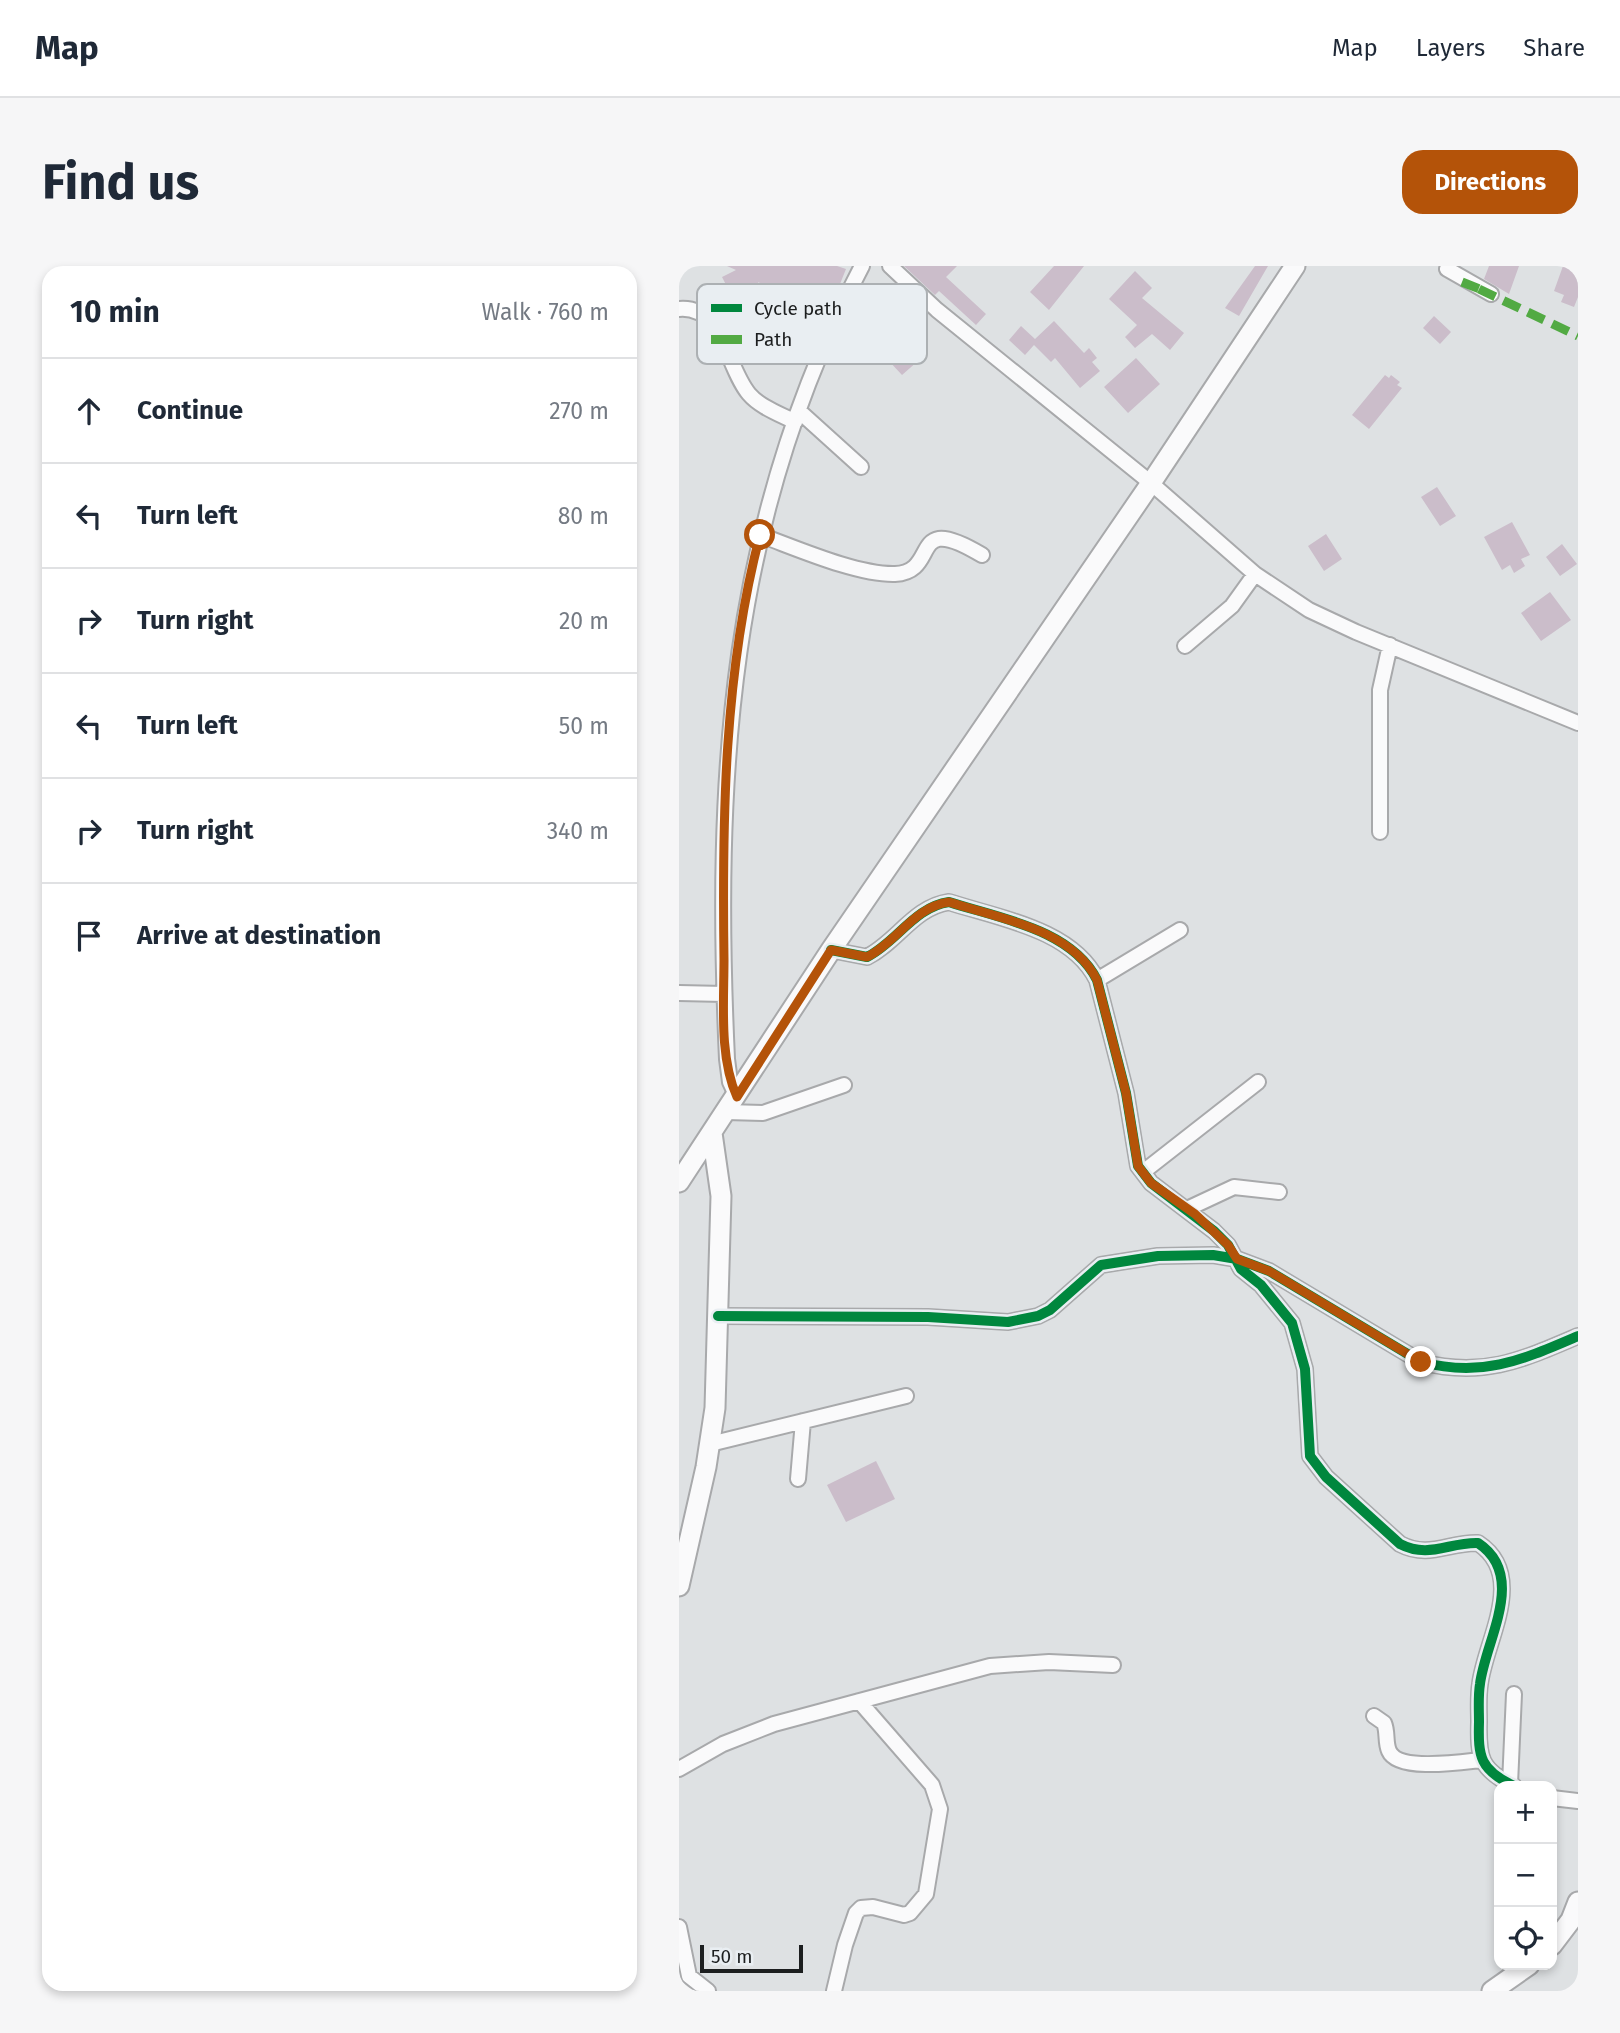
<!DOCTYPE html>
<meta charset="utf-8">
<style>
body{margin:0;font-family:"Fira Sans",sans-serif;background:#f6f6f7;color:#1f2937}
.controls{position:absolute;right:21px;bottom:21px;display:grid;overflow:hidden;border-radius:14px;box-shadow:0 4px 10px #0003}
.controls button{width:63px;height:63px;display:grid;place-items:center;padding:0;border:0;border-bottom:2px solid #e0e1e3;background:#fff;color:#1f2937;font:35px sans-serif}
.scale{position:absolute;left:21px;bottom:18px;width:103px;box-sizing:border-box;padding-left:7px;border:4px solid #1c1e1f;border-top:0;font-size:19px;line-height:24px;white-space:nowrap;color:#1c1e1f;-webkit-text-stroke:5px #e9eef2;paint-order:stroke}
.stop{position:absolute;width:21px;height:21px;margin:-16px;border:5px solid #b45309;border-radius:50%;background:#fff}
.stop.end{background:#b45309;border-color:#fff;box-shadow:0 2px 7px #0008}
.list{margin:0;padding:0;list-style:none}
h2{display:flex;justify-content:space-between;align-items:center;height:91px;margin:0;padding:0 28px;font-size:30px}
h2 small{font-size:23px;font-weight:400;color:#747a83}
.list li{display:grid;grid-template-columns:46px 1fr auto;gap:21px;align-items:center;box-sizing:border-box;height:105px;padding:0 28px;border-top:2px solid #e0e1e3}
.list b{display:block;font-size:26px;white-space:nowrap}
.list em{font-size:23px;font-style:normal;color:#747a83}
.icon{flex:none;width:38px;height:38px;fill:none;stroke:currentColor;stroke-width:2;stroke-linecap:round;stroke-linejoin:round}
.map{position:relative;flex:none;width:899px;height:1725px;overflow:hidden;border-radius:21px}
header{display:flex;align-items:center;gap:42px;box-sizing:border-box;height:98px;padding:0 35px;background:#fff;border-bottom:2px solid #e0e1e3}
header strong{font-size:33px}
nav{display:flex;gap:38px;margin-inline-start:auto;font-size:24px}
.intro{display:flex;align-items:center;justify-content:space-between;box-sizing:border-box;height:168px;padding:0 42px}
h1{margin:0;font-size:49px}
.button{padding:18px 32px;border-radius:21px;background:#b45309;color:#fff;font-size:24px;font-weight:700}
main{display:flex;gap:42px;padding:0 42px}
aside{flex:1;background:#fff;border-radius:21px;box-shadow:0 4px 10px #0003}
.map>svg:first-child{display:block}
</style>
<header>
<strong>Map</strong>
<nav><a>Map</a><a>Layers</a><a>Share</a></nav>
</header>
<div class="intro"><h1>Find us</h1><a class="button">Directions</a></div>
<main>
<aside>
<h2>10 min<small>Walk · 760 m</small></h2>
<ul class="list">
<li><svg class="icon" aria-label="ahead" viewBox="0 0 24 24"><path d="M12 20V5M6 11l6-6 6 6"/></svg><div><b>Continue</b></div><em>270 m</em></li>
<li><svg class="icon" aria-label="left" viewBox="0 0 24 24"><path d="M17 20v-9H6M10 6l-5 5 5 5"/></svg><div><b>Turn left</b></div><em>80 m</em></li>
<li><svg class="icon" aria-label="right" viewBox="0 0 24 24"><path d="M7 20v-9h11M14 6l5 5-5 5"/></svg><div><b>Turn right</b></div><em>20 m</em></li>
<li><svg class="icon" aria-label="left" viewBox="0 0 24 24"><path d="M17 20v-9H6M10 6l-5 5 5 5"/></svg><div><b>Turn left</b></div><em>50 m</em></li>
<li><svg class="icon" aria-label="right" viewBox="0 0 24 24"><path d="M7 20v-9h11M14 6l5 5-5 5"/></svg><div><b>Turn right</b></div><em>340 m</em></li>
<li><svg class="icon" aria-label="arrive" viewBox="0 0 24 24"><path d="M6 21V4h12l-3 4 3 4H6"/></svg><div><b>Arrive at destination</b></div></li>
</ul>
</aside>
<div class="map">
<svg width="899" height="1725" viewBox="0 0 899 1725">
<rect width="100%" height="100%" fill="#dee1e3"/>
<path fill="#cbbdca" d="M 48,0 L 158,0 L 167,3 L 157,28 L 153,26 L 147,40 L 131,34 L 128,40 L 79,16 L 104,65 L 73,80 L 58,50 L 62,48 L 43,11 L 57,4 Z
M 225,0 L 278,0 L 267,11 L 307,48 L 297,59 L 260,25 L 256,29 Z
M 375,0 L 405,0 L 370,44 L 351,26 Z
M 576,0 L 589,0 L 560,50 L 546,42 Z
M 810,0 L 840,0 L 830,28 L 805,13 Z
M 884,0 L 899,0 L 899,31 L 895,41 L 882,36 L 885,29 L 875,25 Z
M 456,5 L 473,22 L 463,32 L 505,67 L 491,84 L 473,68 L 456,82 L 446,71 L 458,59 L 430,33 Z
M 755,50 L 772,66 L 761,78 L 744,62 Z
M 375,55 L 405,87 L 410,82 L 418,92 L 413,96 L 421,105 L 401,122 L 376,92 L 372,96 L 355,79 L 346,89 L 330,74 L 342,60 L 356,73 Z
M 226,80 L 239,95 L 223,109 L 209,94 Z
M 457,92 L 481,118 L 449,147 L 425,121 Z
M 706,109 L 710,112 L 712,109 L 721,116 L 718,119 L 723,122 L 690,163 L 673,149 Z
M 758,221 L 777,250 L 761,260 L 742,231 Z
M 833,256 L 851,289 L 842,293 L 846,300 L 835,307 L 831,299 L 823,304 L 805,271 Z
M 647,268 L 663,293 L 645,305 L 629,280 Z
M 883,278 L 898,298 L 881,310 L 867,291 Z
M 871,326 L 892,354 L 862,375 L 842,347 Z
M 197,1195 L 216,1233 L 167,1256 L 148,1219 Z"/>
<g fill="none" stroke-linecap="round" stroke-linejoin="round">
<defs>
<path id="street" d="M 211,0 L 258,44 L 472,217 L 576,308 L 630,344 L 677,366 L 899,457
M 768,3 L 812,28
M 0,43 C 44,39 47,101 70,128 C 81,141 101,148 116,156
M 120,145 L 182,201
M 81,269 C 117,282 178,309 216,308 C 262,306 228,244 303,289
M 506,380 L 553,340 L 576,308
M 701,566 L 701,424 L 711,379
M 152,684 L 188,691 C 218,676 235,641 270,636 C 319,652 393,663 418,714 L 447,827 L 459,900 L 472,917 L 535,965 L 549,979 L 562,1003 L 582,1019 L 613,1057 L 626,1103 L 631,1190 L 647,1211 L 721,1278 C 750,1293 770,1276 799,1277 C 849,1310 806,1375 801,1418 C 799,1430 800,1444 800,1456 C 799,1491 801,1504 835,1520
M 418,714 L 501,664
M 0,727 L 45,728
M 58,831 L 51,816 L 48,793 C 35,513 49,253 183,0
M 47,846 L 84,847 L 165,819
M 464,906 L 579,816
M 508,943 L 555,921 L 600,926
M 39,1050 L 249,1051 L 329,1056 L 359,1050 L 371,1044 L 422,999 L 479,990 L 534,989 L 558,993 L 590,1005 L 742,1096 C 804,1112 843,1094 899,1070
M 31,1178 L 227,1130
M 119,1213 L 124,1155
M 695,1450 L 705,1457 C 709,1466 706,1476 710,1485 C 719,1506 783,1496 802,1494
M 0,1503 L 44,1478 L 95,1458 L 311,1400 L 370,1396 L 434,1399
M 831,1518 L 835,1428
M 873,1532 L 899,1535
M 0,1661 L 10,1710 L 29,1725
M 155,1725 L 166,1679 L 177,1647 L 182,1642 L 194,1641 L 225,1649 L 231,1647 L 247,1628 L 261,1543 L 253,1519 L 180,1435"/>
<path id="secondary" d="M 0,916 L 152,684 L 472,217 L 616,0
M 0,1320 L 27,1201 L 36,1142 L 42,930 L 33,867
M 873,1679 L 892,1654 L 899,1636
M 813,1725 L 850,1699"/>
</defs>
<use href="#street" stroke="#a8a9ab" stroke-width="18"/>
<use href="#secondary" stroke="#a8a9ab" stroke-width="23"/>
<use href="#street" stroke="#fafafb" stroke-width="14"/>
<use href="#secondary" stroke="#fafafb" stroke-width="19"/>
<path stroke="#52aa43" stroke-width="9" stroke-dasharray="18 9" stroke-linecap="butt" d="M 783,16 L 808,26
M 800,23 L 899,70"/>
<defs>
<path id="cycleway" d="M 152,684 L 188,691 C 218,676 235,641 270,636 C 319,652 393,663 418,714 L 447,827 L 459,900 L 472,917 L 535,965 L 549,979 L 562,1003 L 582,1019 L 613,1057 L 626,1103 L 631,1190 L 647,1211 L 721,1278 C 750,1293 770,1276 799,1277 C 849,1310 806,1375 801,1418 C 799,1430 800,1444 800,1456 C 799,1491 801,1504 835,1520
M 39,1050 L 249,1051 L 329,1056 L 359,1050 L 371,1044 L 422,999 L 479,990 L 534,989 L 558,993 L 590,1005 L 742,1096 C 804,1112 843,1094 899,1070"/>
</defs>
<use href="#cycleway" stroke="#e9eef2" stroke-width="15"/>
<use href="#cycleway" stroke="#00873e" stroke-width="10"/>
</g>
<g fill="none" stroke-linecap="round" stroke-linejoin="round">
<path stroke="#b45309" stroke-width="9" d="M 81,269 C 45,406 43,553 45,694 C 45,737 40,791 58,831 L 152,684 L 188,691 C 218,676 235,641 270,636 C 319,652 393,663 418,714 L 447,827 L 459,900 L 472,917 L 516,948 L 549,979 L 558,993 L 590,1005 L 742,1096"/>
</g>
<rect x="18" y="18" width="230" height="80" rx="10" fill="#e9eef2" stroke="#acb0b3" stroke-width="2"/>
<rect x="32" y="38" width="31" height="8" fill="#00873e"/>
<rect x="32" y="69" width="31" height="9" fill="#52aa43"/>
<g font-size="19" fill="#1c1e1f">
<text x="75" y="49">Cycle path</text>
<text x="75" y="80">Path</text>
</g>
</svg>
<div class="controls">
<button>+</button>
<button>−</button>
<button><svg class="icon" aria-label="locate" viewBox="0 0 24 24"><circle cx="12" cy="12" r="6"/><path d="M12 2v4M12 18v4M2 12h4M18 12h4"/></svg></button>
</div>
<div class="scale">50 m</div>
<div class="stop" style="left:81px;top:269px"></div>
<div class="stop end" style="left:742px;top:1096px"></div>
</div>
</main>
